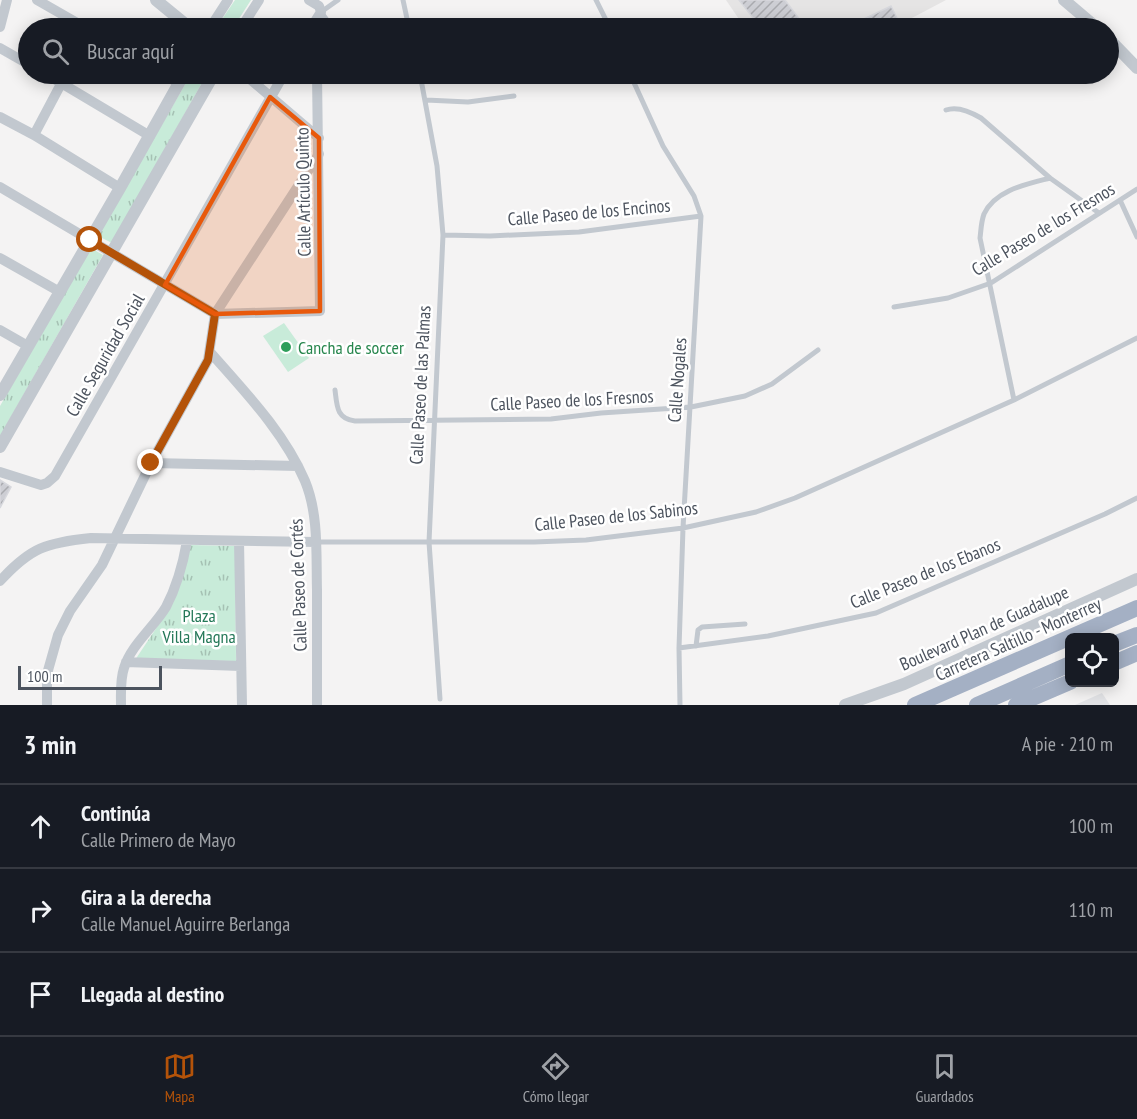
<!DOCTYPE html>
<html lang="es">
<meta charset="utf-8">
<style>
body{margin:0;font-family:"PT Sans Narrow",sans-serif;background:#20242c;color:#f1f3f6}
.controls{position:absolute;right:18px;bottom:18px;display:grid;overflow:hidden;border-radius:9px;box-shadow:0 3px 15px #0003}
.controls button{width:54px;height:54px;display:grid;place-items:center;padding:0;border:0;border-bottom:2px solid #363941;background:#171b24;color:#f1f3f6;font:30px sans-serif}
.scale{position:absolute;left:18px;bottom:15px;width:144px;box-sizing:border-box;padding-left:6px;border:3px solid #4c535e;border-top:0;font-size:16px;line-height:21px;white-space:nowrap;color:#4c535e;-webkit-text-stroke:4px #fff;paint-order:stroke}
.stop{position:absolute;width:18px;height:18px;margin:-14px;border:4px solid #b45309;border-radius:50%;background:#fff}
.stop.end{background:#b45309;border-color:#fff;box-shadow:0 2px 6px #0008}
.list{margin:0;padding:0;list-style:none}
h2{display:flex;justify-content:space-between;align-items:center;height:78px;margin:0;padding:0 24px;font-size:26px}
h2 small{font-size:20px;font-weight:400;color:#9ea1a6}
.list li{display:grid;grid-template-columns:39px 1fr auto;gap:18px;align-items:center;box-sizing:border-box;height:84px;padding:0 24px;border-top:2px solid #363941}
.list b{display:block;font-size:22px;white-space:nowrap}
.list p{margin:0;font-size:20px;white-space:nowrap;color:#9ea1a6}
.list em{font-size:20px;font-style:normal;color:#9ea1a6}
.icon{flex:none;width:33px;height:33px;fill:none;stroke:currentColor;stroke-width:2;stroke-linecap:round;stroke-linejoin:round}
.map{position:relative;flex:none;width:1137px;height:705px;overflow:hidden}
.search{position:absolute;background:#171b24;box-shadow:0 3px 15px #0003;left:18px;right:18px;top:18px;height:66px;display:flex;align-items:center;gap:15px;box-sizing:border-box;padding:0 21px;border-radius:33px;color:#9ea1a6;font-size:22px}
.sheet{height:330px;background:#171b24}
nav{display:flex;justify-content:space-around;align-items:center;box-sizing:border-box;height:84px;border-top:2px solid #363941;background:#171b24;font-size:16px;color:#9ea1a6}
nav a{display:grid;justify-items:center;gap:3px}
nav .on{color:#b45309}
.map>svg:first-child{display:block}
</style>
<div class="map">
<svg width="1137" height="705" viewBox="0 0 1137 705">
<defs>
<pattern id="park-tufts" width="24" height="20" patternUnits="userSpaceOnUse" patternTransform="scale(1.5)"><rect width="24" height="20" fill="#c8ebd9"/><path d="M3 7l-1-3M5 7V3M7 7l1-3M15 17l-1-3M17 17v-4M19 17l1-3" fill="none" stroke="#a5c1b3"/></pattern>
<pattern id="building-hatch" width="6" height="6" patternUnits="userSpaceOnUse" patternTransform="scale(1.5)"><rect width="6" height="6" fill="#cdced4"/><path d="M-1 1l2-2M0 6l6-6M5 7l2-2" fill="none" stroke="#a9aaaf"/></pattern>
</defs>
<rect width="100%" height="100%" fill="#f4f3f3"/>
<path fill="#e5e4e4" d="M 726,0 L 946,0 L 893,28 L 745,28 Z"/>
<path fill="#e2e3e6" d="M 1102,693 L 1110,705 L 1075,705 Z"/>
<path fill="#c8ebd9" d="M 284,323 L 309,358 L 288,372 L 263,336 Z"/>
<path fill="url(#park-tufts)" d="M 235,0 L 251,0 L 233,28 L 216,28 Z
M 191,74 L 207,74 L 112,243 L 98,236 Z
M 91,248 L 103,255 L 0,436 L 0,406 Z
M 190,545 L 235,546 L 236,661 L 135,660 L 173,603 Z"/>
<path fill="url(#building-hatch)" stroke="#d7d8dd" stroke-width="1.5" d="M 739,0 L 785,0 L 806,28 L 761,28 Z
M 891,6 L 900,24 L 890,28 L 845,28 Z
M 0,480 L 11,487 L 0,508 Z"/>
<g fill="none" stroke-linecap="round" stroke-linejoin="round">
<path stroke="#c2c8cf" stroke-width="5" d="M 403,0 L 409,28
M 596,0 L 610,28
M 337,28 L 327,20 L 321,12 L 338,0
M 420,74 L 437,166 L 443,235 L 429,542 L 440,699
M 630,74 L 663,146 L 694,196 L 701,216 L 683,528 L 679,648 L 680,705
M 426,100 L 468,102 L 514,96
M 946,110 C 957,106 971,112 981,118 L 1050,178 L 1099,213
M 1120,200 L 1137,237
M 443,235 L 490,236 L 579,232 L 701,216
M 894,307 L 948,298 L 991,283 L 1137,189
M 335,390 C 337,405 336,419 355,421 L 551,419 L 601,413 L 691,407 L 745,396 L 772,384 L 818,350
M 1014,400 L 980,238 C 981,231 981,222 984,214 C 995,190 1027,184 1050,178
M 316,542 L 534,542 L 586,540 L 683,528 L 756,512 L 795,498 L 1014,400 L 1137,338
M 696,646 L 698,630 L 702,627 L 745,624
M 679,648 L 768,636 L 876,613 L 1105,514 L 1137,498"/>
<path stroke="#c2c8cf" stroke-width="10" d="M 37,0 L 86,28
M 309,0 L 319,6 L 321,12 L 311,28
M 0,27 L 7,0
M 210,28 L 228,0
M 241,28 L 259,0
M 0,48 L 28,64
M 46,74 L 150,136
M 162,74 L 179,83
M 244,74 L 319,138
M 0,117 L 34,135 L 120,188
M 34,135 L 62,82
M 0,187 L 215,314 L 320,311 L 317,74
M 0,258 L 60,292
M 0,330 L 28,346
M 210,352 C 245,392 284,432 305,481 C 319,515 316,555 317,590 C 317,628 317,667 317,705
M 151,463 L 298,466
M 0,472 L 41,485 L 47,483 L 55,476 L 284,74
M 239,541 L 242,705
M 0,581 C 31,547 46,543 91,538 L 316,542
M 126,662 L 241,666
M 47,705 L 47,674 L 58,635 L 70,611 L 102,565 L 151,463 L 208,360 L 215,314 L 319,154
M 121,705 C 121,693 120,680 124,668 C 131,645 154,627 166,607 C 177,586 183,564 187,541"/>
<path stroke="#c2c8cf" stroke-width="12" d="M 156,0 L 190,28
M 1064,0 L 1097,28
M 1108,38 L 1137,68
M 0,395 L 120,188 L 184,74
M 0,447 L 214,74
M 845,705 L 904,684 L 1137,579"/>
<path stroke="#a4b0c4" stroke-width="16" d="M 1114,644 L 1137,635
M 1114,663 L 1137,653
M 915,705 L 1137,608
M 977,705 L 1070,664
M 1016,705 L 1070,682"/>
</g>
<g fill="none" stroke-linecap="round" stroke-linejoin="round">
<path stroke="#b45309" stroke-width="8" d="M 90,240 L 215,314 L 208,360 L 151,463"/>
</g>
<path fill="#e8590c" fill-opacity="0.2" stroke="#e8590c" stroke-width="4.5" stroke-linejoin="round" d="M 270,97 L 319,138 L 320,311 L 215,314 L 165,285 Z"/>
<circle fill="#2e9e5b" stroke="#fff" stroke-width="2" cx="286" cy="347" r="6"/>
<g text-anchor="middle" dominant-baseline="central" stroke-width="5" stroke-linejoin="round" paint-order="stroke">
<g font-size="18" fill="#4c535e" stroke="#fff">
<text transform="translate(303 192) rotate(-91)">Calle Artículo Quinto</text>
<text transform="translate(589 212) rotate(-5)">Calle Paseo de los Encinos</text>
<text transform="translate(1043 229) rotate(-31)">Calle Paseo de los Fresnos</text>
<text transform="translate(105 355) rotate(-60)">Calle Seguridad Social</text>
<text transform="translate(677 380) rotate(-86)">Calle Nogales</text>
<text transform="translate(420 385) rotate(-87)">Calle Paseo de las Palmas</text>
<text transform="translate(572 400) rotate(-3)">Calle Paseo de los Fresnos</text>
<text transform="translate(616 516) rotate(-6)">Calle Paseo de los Sabinos</text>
<text transform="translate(925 573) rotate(-22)">Calle Paseo de los Ebanos</text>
<text transform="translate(298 585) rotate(-92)">Calle Paseo de Cortés</text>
<text transform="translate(984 628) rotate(-24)">Boulevard Plan de Guadalupe</text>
<text transform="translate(1018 639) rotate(-24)">Carretera Saltillo - Monterrey</text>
</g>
<g font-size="18" fill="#27864d" stroke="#fff" text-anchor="start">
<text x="298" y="347">Cancha de soccer</text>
</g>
<g font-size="18" fill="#247858" stroke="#fff">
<text x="199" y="615">Plaza<tspan x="199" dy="21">Villa Magna</tspan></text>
</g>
</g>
</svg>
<div class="controls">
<button><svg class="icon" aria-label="locate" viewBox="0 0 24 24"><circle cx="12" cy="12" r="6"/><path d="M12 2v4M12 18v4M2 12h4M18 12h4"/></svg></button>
</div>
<div class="scale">100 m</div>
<div class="stop" style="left:90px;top:240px"></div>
<div class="stop end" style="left:151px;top:463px"></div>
<div class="search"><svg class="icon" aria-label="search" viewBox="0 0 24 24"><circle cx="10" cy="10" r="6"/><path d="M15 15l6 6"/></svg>Buscar aquí</div>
</div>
<section class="sheet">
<h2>3 min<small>A pie · 210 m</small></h2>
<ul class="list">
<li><svg class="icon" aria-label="ahead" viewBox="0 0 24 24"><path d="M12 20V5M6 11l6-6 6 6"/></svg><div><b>Continúa</b><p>Calle Primero de Mayo</p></div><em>100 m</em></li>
<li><svg class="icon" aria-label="right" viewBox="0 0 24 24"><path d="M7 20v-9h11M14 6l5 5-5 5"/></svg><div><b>Gira a la derecha</b><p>Calle Manuel Aguirre Berlanga</p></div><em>110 m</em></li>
<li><svg class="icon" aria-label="arrive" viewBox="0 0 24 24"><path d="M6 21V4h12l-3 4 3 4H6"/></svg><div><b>Llegada al destino</b></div></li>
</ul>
</section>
<nav>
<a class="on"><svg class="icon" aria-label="map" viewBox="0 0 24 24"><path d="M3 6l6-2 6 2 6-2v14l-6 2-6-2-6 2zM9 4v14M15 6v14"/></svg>Mapa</a>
<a><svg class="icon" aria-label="directions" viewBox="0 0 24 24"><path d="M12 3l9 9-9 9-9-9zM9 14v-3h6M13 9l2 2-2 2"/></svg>Cómo llegar</a>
<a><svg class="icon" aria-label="saved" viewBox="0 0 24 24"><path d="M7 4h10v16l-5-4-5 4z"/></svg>Guardados</a>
</nav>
